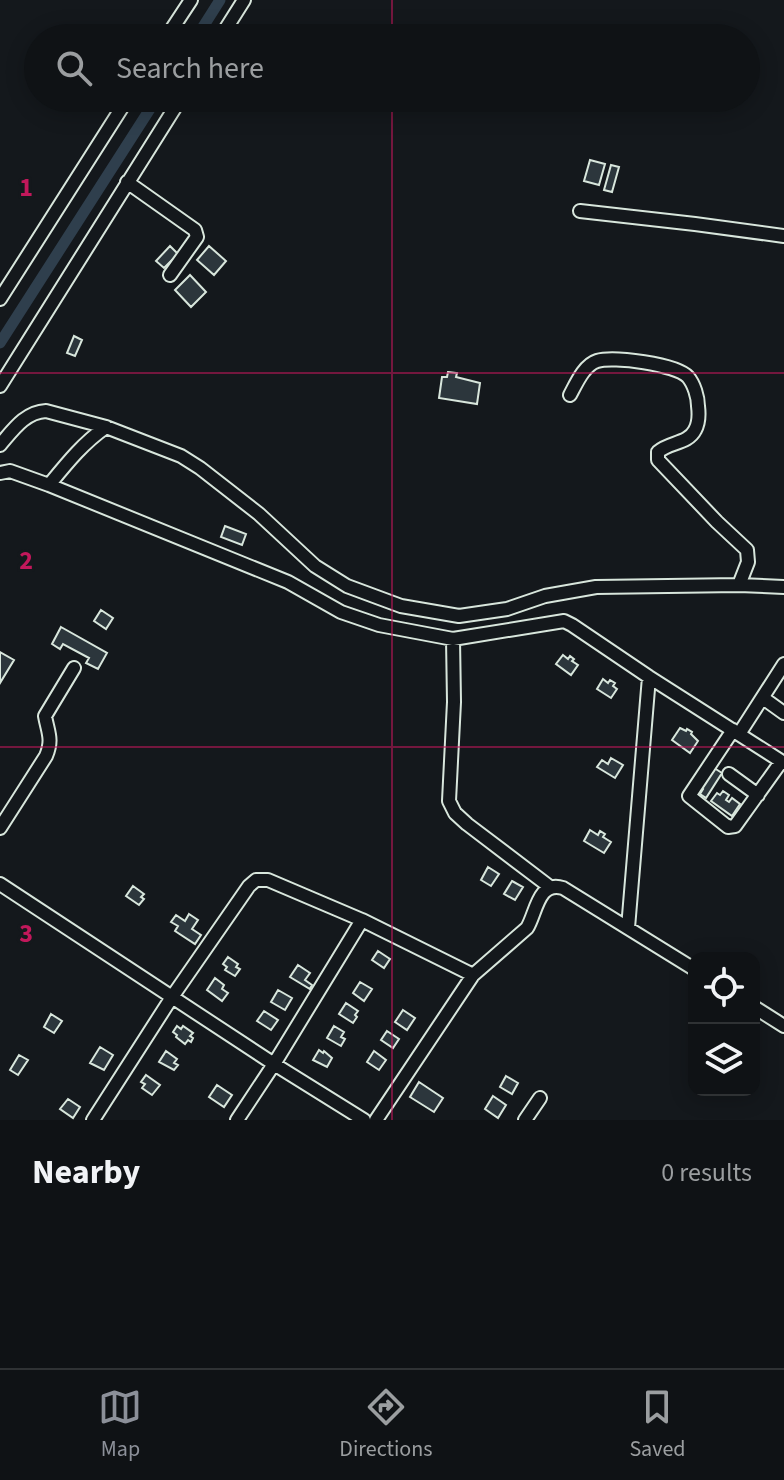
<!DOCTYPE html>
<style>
body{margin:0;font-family:"Source Sans 3",sans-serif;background:#1d2022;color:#f1f3f6}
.controls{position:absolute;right:24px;bottom:24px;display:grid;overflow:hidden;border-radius:16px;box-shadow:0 4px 20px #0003}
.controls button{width:72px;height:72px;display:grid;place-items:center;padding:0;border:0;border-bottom:2px solid #2f3234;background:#0f1215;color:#f1f3f6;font:40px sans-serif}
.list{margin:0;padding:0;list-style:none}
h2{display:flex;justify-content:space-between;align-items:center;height:104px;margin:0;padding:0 32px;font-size:34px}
h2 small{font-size:26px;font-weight:400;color:#9b9ea0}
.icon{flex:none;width:44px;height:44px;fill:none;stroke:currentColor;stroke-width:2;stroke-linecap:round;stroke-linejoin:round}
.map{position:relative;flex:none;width:784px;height:1120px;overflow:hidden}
.search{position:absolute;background:#0f1215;box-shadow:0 4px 20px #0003;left:24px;right:24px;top:24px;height:88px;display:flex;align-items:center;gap:20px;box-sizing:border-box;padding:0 28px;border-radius:44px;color:#9b9ea0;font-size:30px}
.sheet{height:248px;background:#0f1215}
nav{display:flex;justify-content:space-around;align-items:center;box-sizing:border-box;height:112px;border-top:2px solid #2f3234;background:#0f1215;font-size:22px;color:#9b9ea0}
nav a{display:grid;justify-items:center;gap:4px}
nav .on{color:#8c9099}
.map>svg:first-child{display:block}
</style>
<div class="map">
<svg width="784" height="1120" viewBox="0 0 784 1120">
<rect width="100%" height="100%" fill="#14181c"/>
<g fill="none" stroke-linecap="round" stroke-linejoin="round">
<path stroke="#2f3f4d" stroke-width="11" d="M 196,38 L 220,0
M 0,343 L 157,98"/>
</g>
<path fill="#2c363c" stroke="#d8e6dc" stroke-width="2" d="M 590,160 L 605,164 L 599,185 L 584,181 Z
M 611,165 L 619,167 L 612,192 L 604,190 Z
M 170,246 L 178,254 L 164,268 L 156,261 Z
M 209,246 L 226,261 L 214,275 L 197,260 Z
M 190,275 L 206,292 L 191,307 L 175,290 Z
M 74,336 L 82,340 L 75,356 L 67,353 Z
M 448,372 L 457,373 L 456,377 L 480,383 L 477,404 L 439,398 L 442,377 L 447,377 Z
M 225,526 L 246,534 L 242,545 L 221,537 Z
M 101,610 L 113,618 L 106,629 L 94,621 Z
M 61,627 L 107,653 L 98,669 L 86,663 L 89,658 L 63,644 L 60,649 L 52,644 Z
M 0,652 L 14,660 L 0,683 Z
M 563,655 L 568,659 L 570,656 L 574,659 L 572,661 L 578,665 L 571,675 L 556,664 Z
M 603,679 L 608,683 L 610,680 L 615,683 L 613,686 L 617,689 L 611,698 L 597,689 Z
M 680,728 L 686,731 L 687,729 L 692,732 L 691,734 L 698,741 L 690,753 L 672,740 Z
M 611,758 L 623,765 L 615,778 L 597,767 L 602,760 L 608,764 Z
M 711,766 L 722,773 L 706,798 L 700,794 L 703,789 L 698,786 Z
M 723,791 L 729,795 L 726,800 L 729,802 L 732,798 L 740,804 L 732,816 L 711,801 L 717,793 L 720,795 Z
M 590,830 L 598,835 L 600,831 L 605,834 L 603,837 L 611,842 L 604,853 L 584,841 Z
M 488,867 L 499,874 L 491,886 L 481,880 Z
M 512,881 L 523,887 L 515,900 L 504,894 Z
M 133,886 L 144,894 L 141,897 L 144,899 L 139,905 L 126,896 Z
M 189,914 L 198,920 L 192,929 L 201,935 L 195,944 L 175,931 L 178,926 L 171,922 L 176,915 L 185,921 Z
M 378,951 L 390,959 L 384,968 L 372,960 Z
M 228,957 L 238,964 L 236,967 L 240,969 L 235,976 L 225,970 L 227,967 L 223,964 Z
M 298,965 L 310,973 L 305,980 L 312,985 L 310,989 L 290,977 Z
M 215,978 L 224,985 L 222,989 L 228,993 L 222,1001 L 207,990 Z
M 360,982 L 372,989 L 364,1001 L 353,993 Z
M 278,990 L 292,998 L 285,1010 L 271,1002 Z
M 346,1003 L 358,1011 L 355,1015 L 357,1017 L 353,1023 L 339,1014 Z
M 403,1010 L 415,1018 L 407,1030 L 395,1022 Z
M 264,1011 L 278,1020 L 271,1030 L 257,1021 Z
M 51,1014 L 62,1021 L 54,1033 L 44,1027 Z
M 177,1026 L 181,1029 L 183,1026 L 193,1033 L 190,1036 L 193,1038 L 191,1042 L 188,1040 L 185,1044 L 176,1037 L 177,1035 L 173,1032 Z
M 334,1026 L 344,1032 L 341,1037 L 345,1039 L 341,1046 L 327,1038 Z
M 387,1031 L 399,1039 L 393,1048 L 381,1040 Z
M 100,1047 L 113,1055 L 104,1070 L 90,1063 Z
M 319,1050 L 323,1053 L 324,1051 L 332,1058 L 327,1067 L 313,1060 Z
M 166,1051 L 177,1059 L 174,1063 L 178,1065 L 174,1070 L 159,1062 Z
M 374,1051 L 386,1060 L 379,1070 L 367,1062 Z
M 19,1055 L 28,1060 L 18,1075 L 10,1070 Z
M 146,1075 L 160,1085 L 152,1095 L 142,1088 L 145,1084 L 141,1082 Z
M 506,1076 L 518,1083 L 512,1094 L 500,1087 Z
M 419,1082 L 443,1098 L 434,1112 L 410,1097 Z
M 217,1085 L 232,1095 L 224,1107 L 209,1097 Z
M 493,1096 L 506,1105 L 498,1118 L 485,1109 Z
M 68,1099 L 80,1107 L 73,1118 L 60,1109 Z"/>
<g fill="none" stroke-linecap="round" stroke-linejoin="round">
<defs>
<path id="minor" d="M 166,38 L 191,0
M 220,38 L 244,0
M 127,182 L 195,230 L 197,237 L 170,275
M 580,211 L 695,224 L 784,236
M 0,299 L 128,98
M 0,386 L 181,98
M 570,395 C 576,384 584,365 597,361 C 613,356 676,364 688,377 C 694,384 698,397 698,406 C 699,414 699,423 695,430 C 688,444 669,442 658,452 L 658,460 L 717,522 L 747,550 L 748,562 L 739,585
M 0,445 C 13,430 25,412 46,411 L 106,427 L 181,456 L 200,468 L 259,514 L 315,566 L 347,586 L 401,606 L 459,616 L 507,609 L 545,596 L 596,587 L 739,585 L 784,587
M 0,473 L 10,471 L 49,485 L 288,582 L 341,612 L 379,625 L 453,639 L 564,621 L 572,625 L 649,677 L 784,763
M 49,485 C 67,463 83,443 106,427
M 453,639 L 454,702 L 449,801 L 455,813 L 467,824 L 550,887
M 763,698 L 784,713
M 733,730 L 689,796 L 728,827 L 735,826 L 781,762
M 739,734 L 784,664
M 729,774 L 758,795
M 0,828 L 46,756 C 53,739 48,733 45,716 L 74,668
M 0,884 L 274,1064 L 364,1120
M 628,928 L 649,677
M 754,1007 L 784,1026
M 93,1120 L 172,997 L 249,886 L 256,880 L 268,880 L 362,920 L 473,975 L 527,928 C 536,914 538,880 563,888 L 694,969
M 237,1120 L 274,1064 L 362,920
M 376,1120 L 473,975
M 525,1120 L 540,1098"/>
</defs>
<use href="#minor" stroke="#d8e6dc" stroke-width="16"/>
<use href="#minor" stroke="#14181c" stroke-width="12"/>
</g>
<path fill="none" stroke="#c2185b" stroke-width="2" stroke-opacity="0.55" d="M 392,0 L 392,38M 392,98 L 392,1120M 0,373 L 784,373M 0,747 L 784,747"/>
<g font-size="26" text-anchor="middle" font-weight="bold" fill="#c2185b" stroke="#14181c" stroke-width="6" stroke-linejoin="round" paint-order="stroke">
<text x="26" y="196">1</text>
<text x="26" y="569">2</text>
<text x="26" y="942">3</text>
</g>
</svg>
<div class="controls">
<button><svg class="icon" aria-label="locate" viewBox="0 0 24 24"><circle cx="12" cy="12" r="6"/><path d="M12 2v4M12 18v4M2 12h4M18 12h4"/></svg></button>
<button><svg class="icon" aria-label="layers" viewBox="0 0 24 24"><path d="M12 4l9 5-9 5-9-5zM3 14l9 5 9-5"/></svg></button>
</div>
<div class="search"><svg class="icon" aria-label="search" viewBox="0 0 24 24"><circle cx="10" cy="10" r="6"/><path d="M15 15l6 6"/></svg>Search here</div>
</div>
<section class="sheet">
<h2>Nearby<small>0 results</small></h2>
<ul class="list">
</ul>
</section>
<nav>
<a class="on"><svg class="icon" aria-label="map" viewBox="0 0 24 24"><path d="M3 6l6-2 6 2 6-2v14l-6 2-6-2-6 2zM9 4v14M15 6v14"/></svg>Map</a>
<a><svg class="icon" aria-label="directions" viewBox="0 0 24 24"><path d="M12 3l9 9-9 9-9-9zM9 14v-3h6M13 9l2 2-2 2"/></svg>Directions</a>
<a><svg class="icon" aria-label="saved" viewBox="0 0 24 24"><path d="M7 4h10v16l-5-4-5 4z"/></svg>Saved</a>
</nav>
